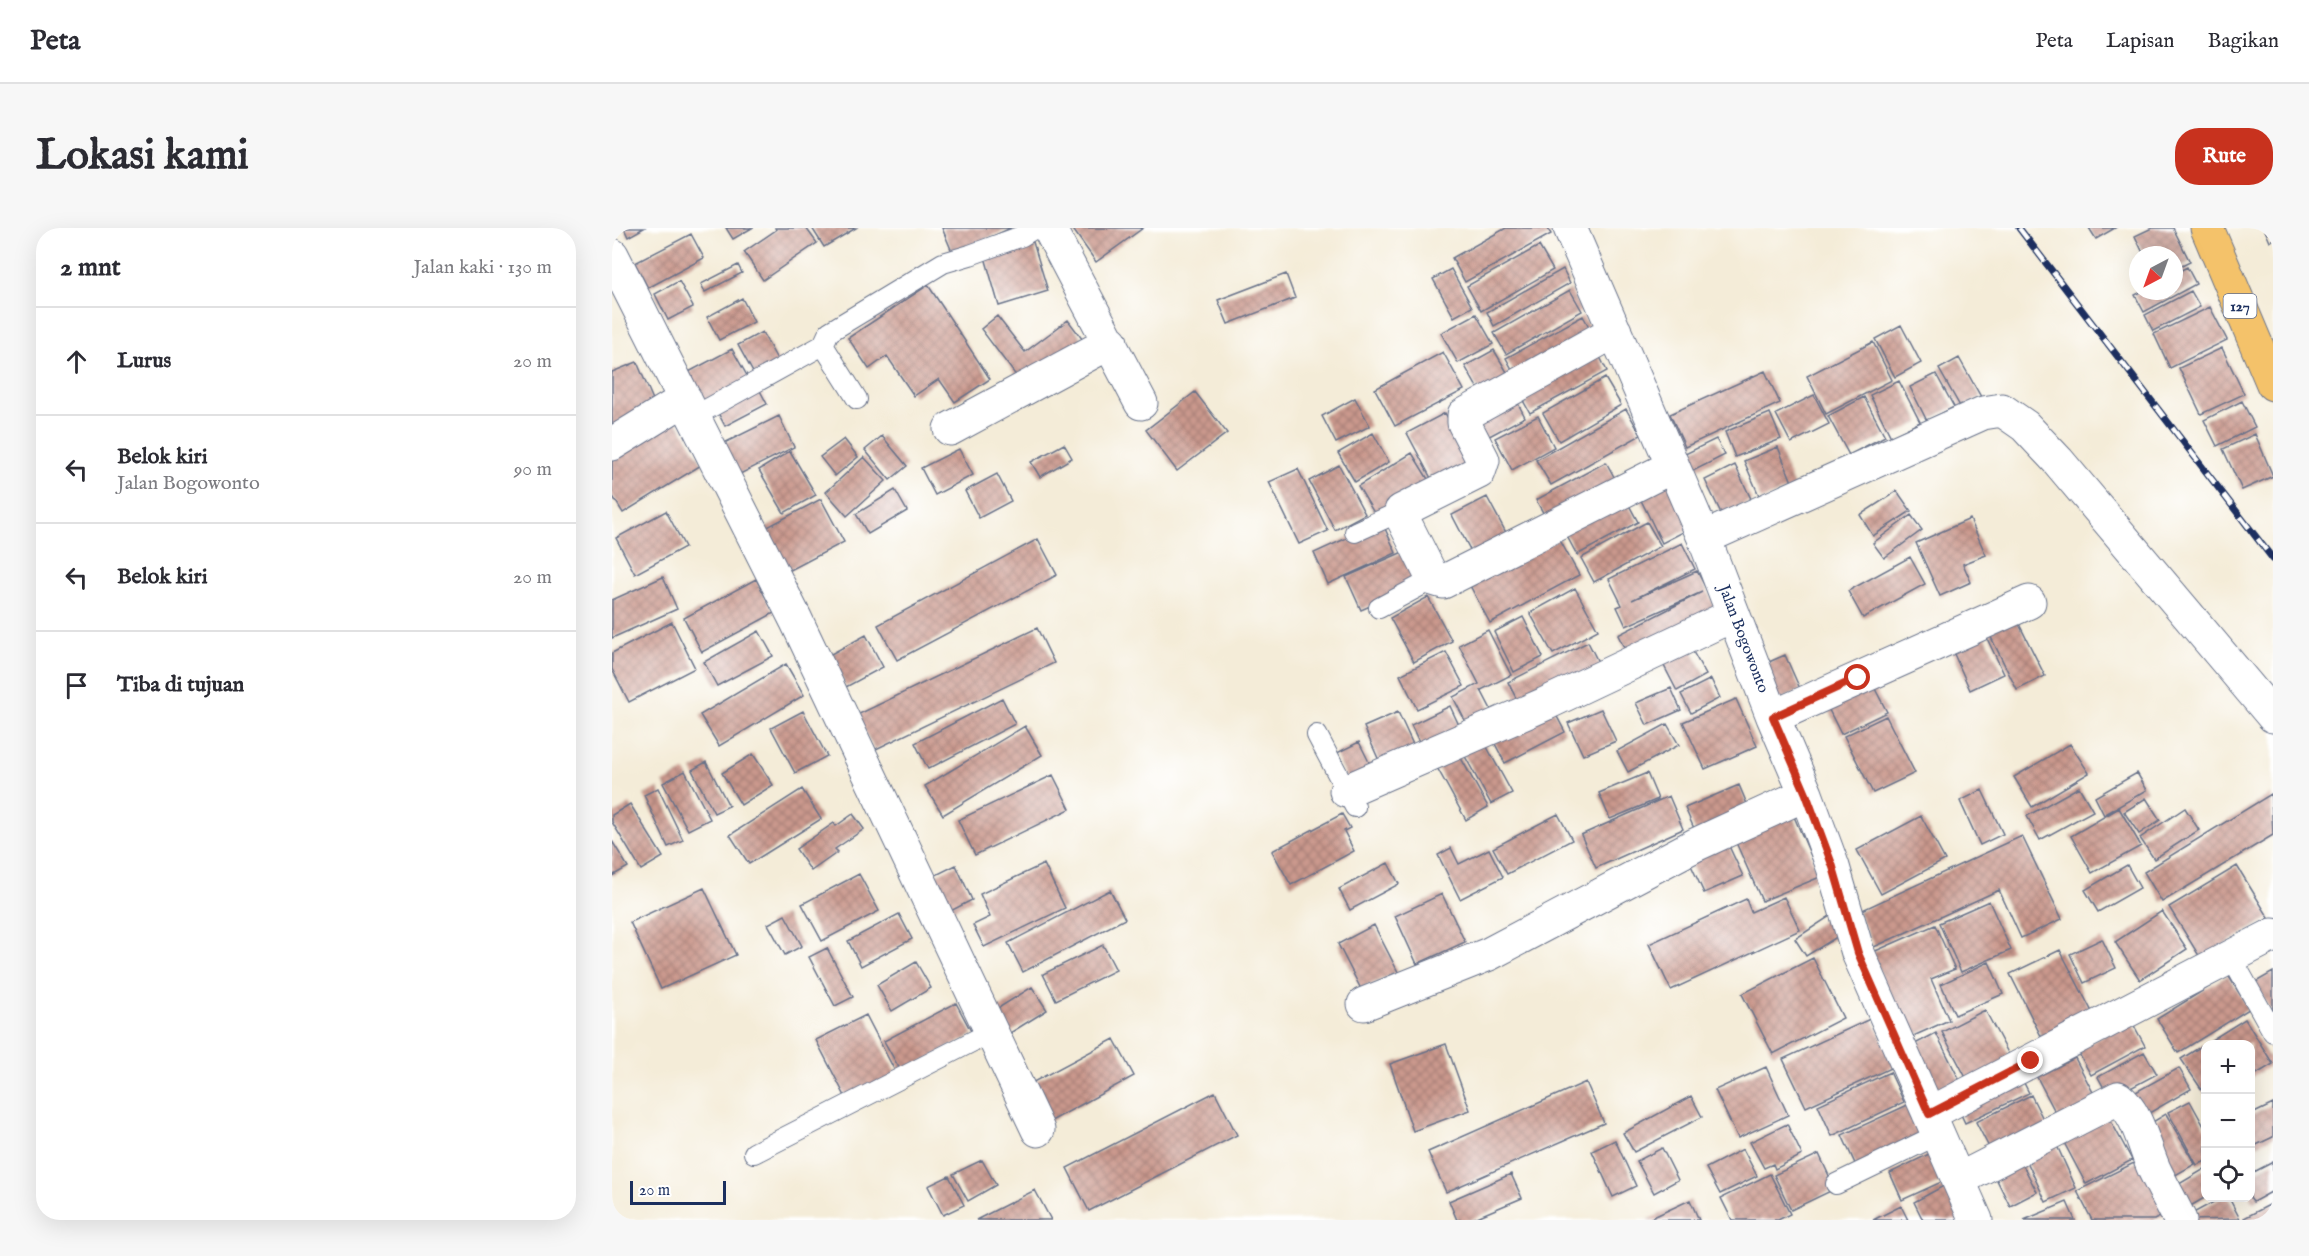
<!DOCTYPE html>
<html lang="id">
<meta charset="utf-8">
<style>
body{margin:0;font-family:"IM FELL English",serif;background:#f7f7f7;color:#2b2b33}
.controls{position:absolute;right:18px;bottom:18px;display:grid;overflow:hidden;border-radius:12px;box-shadow:0 6px 24px #0002}
.controls button{width:54px;height:54px;display:grid;place-items:center;padding:0;border:0;border-bottom:2px solid #e1e1e2;background:#fff;color:#2b2b33;font:30px sans-serif}
.compass{position:absolute;left:1517px;top:18px;width:54px;height:54px;border-radius:50%;background:#fff;box-shadow:0 6px 24px #0002;rotate:221deg}
.scale{position:absolute;left:18px;bottom:15px;width:96px;box-sizing:border-box;padding-left:6px;border:3px solid #1b2f5e;border-top:0;font-size:16px;line-height:21px;white-space:nowrap;color:#1b2f5e;-webkit-text-stroke:4px #fff;paint-order:stroke}
.stop{position:absolute;width:18px;height:18px;margin:-14px;border:4px solid #c8321e;border-radius:50%;background:#fff}
.stop.end{background:#c8321e;border-color:#fff;box-shadow:0 2px 6px #0008}
.list{margin:0;padding:0;list-style:none}
h2{display:flex;justify-content:space-between;align-items:center;height:78px;margin:0;padding:0 24px;font-size:26px}
h2 small{font-size:20px;font-weight:400;color:#7c7c81}
.list li{display:grid;grid-template-columns:39px 1fr auto;gap:18px;align-items:center;box-sizing:border-box;height:108px;padding:0 24px;border-top:2px solid #e1e1e2}
.list b{display:block;font-size:22px;white-space:nowrap}
.list p{margin:0;font-size:20px;white-space:nowrap;color:#7c7c81}
.list em{font-size:20px;font-style:normal;color:#7c7c81}
.icon{flex:none;width:33px;height:33px;fill:none;stroke:currentColor;stroke-width:2;stroke-linecap:round;stroke-linejoin:round}
.map{position:relative;flex:none;width:1661px;height:992px;overflow:hidden;border-radius:24px}
header{display:flex;align-items:center;gap:36px;box-sizing:border-box;height:84px;padding:0 30px;background:#fff;border-bottom:2px solid #e1e1e2}
header strong{font-size:28px}
nav{display:flex;gap:33px;margin-inline-start:auto;font-size:21px}
.intro{display:flex;align-items:center;justify-content:space-between;box-sizing:border-box;height:144px;padding:0 36px}
h1{margin:0;font-size:42px}
.button{padding:15px 27px;border-radius:24px;background:#c8321e;color:#fff;font-size:21px;font-weight:700}
main{display:flex;gap:36px;padding:0 36px}
aside{flex:1;background:#fff;border-radius:24px;box-shadow:0 6px 24px #0002}
.map>svg:first-child{display:block}
</style>
<header>
<strong>Peta</strong>
<nav><a>Peta</a><a>Lapisan</a><a>Bagikan</a></nav>
</header>
<div class="intro"><h1>Lokasi kami</h1><a class="button">Rute</a></div>
<main>
<aside>
<h2>2 mnt<small>Jalan kaki · 130 m</small></h2>
<ul class="list">
<li><svg class="icon" aria-label="ahead" viewBox="0 0 24 24"><path d="M12 20V5M6 11l6-6 6 6"/></svg><div><b>Lurus</b></div><em>20 m</em></li>
<li><svg class="icon" aria-label="left" viewBox="0 0 24 24"><path d="M17 20v-9H6M10 6l-5 5 5 5"/></svg><div><b>Belok kiri</b><p>Jalan Bogowonto</p></div><em>90 m</em></li>
<li><svg class="icon" aria-label="left" viewBox="0 0 24 24"><path d="M17 20v-9H6M10 6l-5 5 5 5"/></svg><div><b>Belok kiri</b></div><em>20 m</em></li>
<li><svg class="icon" aria-label="arrive" viewBox="0 0 24 24"><path d="M6 21V4h12l-3 4 3 4H6"/></svg><div><b>Tiba di tujuan</b></div></li>
</ul>
</aside>
<div class="map">
<svg width="1661" height="992" viewBox="0 0 1661 992">
<defs>
<pattern id="building-cross-hatch" width="8" height="8" patternUnits="userSpaceOnUse" patternTransform="scale(1.5)"><rect width="8" height="8" fill="#cb998d"/><path d="M0 0l8 8M0 8l8-8" fill="none" stroke="#a47d76"/></pattern>
</defs>
<rect width="100%" height="100%" fill="#fff"/>
<filter id="ink" filterUnits="userSpaceOnUse"><feTurbulence type="fractalNoise" baseFrequency=".0167" numOctaves="2"/><feDisplacementMap in="SourceGraphic" scale="12" xChannelSelector="R" yChannelSelector="G"/><feConvolveMatrix kernelMatrix="1 2 1 2 8 2 1 2 1" color-interpolation-filters="sRGB"/></filter>
<filter id="wash" filterUnits="userSpaceOnUse"><feTurbulence type="fractalNoise" baseFrequency=".008" numOctaves="4" result="noise"/><feDisplacementMap in="SourceGraphic" scale="24" xChannelSelector="R" yChannelSelector="G"/><feGaussianBlur stdDeviation="1.35" result="paint"/><feColorMatrix in="noise" values="0 0 0 0 0 0 0 0 0 0 0 0 0 0 0 0 0 1.4 0 .05"/><feComposite in="paint" operator="in"/></filter>
<g filter="url(#wash)">
<rect width="100%" height="100%" fill="#f4ecd8"/>
<g id="blocks">
<path fill="url(#building-cross-hatch)" d="M 12,0 L 32,0 L 16,9 Z
M 114,0 L 140,0 L 121,11 Z
M 163,0 L 194,0 L 205,15 L 151,52 L 132,24 L 164,2 Z
M 200,0 L 244,0 L 212,19 Z
M 330,0 L 399,0 L 341,26 Z
M 460,0 L 531,0 L 484,34 Z
M 894,0 L 935,0 L 939,6 L 853,54 L 840,30 Z
M 1477,0 L 1503,0 L 1484,11 Z
M 1540,0 L 1561,0 L 1578,34 L 1562,42 L 1562,27 L 1532,27 L 1523,8 Z
M 1652,0 L 1661,0 L 1661,12 L 1658,14 Z
M 79,6 L 92,30 L 36,60 L 23,35 Z
M 421,14 L 436,63 L 387,78 L 373,29 Z
M 927,18 L 941,42 L 869,83 L 855,58 Z
M 126,37 L 130,45 L 93,64 L 89,56 Z
M 1575,39 L 1584,56 L 1532,84 L 1523,67 L 1531,63 L 1562,63 L 1562,46 Z
M 839,41 L 860,79 L 842,89 L 821,51 Z
M 951,41 L 958,55 L 882,98 L 875,84 Z
M 674,46 L 683,70 L 616,96 L 606,72 Z
M 67,53 L 81,79 L 56,92 L 43,66 Z
M 316,57 L 378,151 L 343,174 L 327,151 L 302,168 L 275,128 L 257,141 L 236,110 Z
M 958,62 L 970,83 L 894,126 L 882,105 Z
M 1579,63 L 1588,79 L 1541,103 L 1533,87 Z
M 130,70 L 142,94 L 107,112 L 95,89 Z
M 1598,79 L 1615,112 L 1558,140 L 1542,106 Z
M 864,86 L 881,116 L 846,135 L 829,105 Z
M 385,88 L 413,124 L 456,92 L 471,112 L 411,157 L 369,101 Z
M 971,88 L 984,111 L 907,154 L 894,130 Z
M 1289,97 L 1309,135 L 1283,149 L 1263,111 Z
M 150,104 L 167,135 L 143,148 L 126,117 Z
M 1261,114 L 1280,152 L 1214,186 L 1195,148 Z
M 982,117 L 995,143 L 918,185 L 904,160 Z
M 1610,120 L 1632,166 L 1589,186 L 1567,140 Z
M 120,121 L 138,153 L 87,181 L 69,148 Z
M 882,122 L 902,156 L 872,172 L 853,138 Z
M 831,124 L 852,162 L 783,198 L 763,161 Z
M 1347,130 L 1369,169 L 1349,180 L 1327,141 Z
M 25,134 L 44,179 L 0,198 L 0,144 Z
M 1153,143 L 1168,175 L 1073,219 L 1058,186 Z
M 1324,146 L 1342,179 L 1315,193 L 1298,159 Z
M 993,150 L 1009,177 L 947,213 L 931,185 Z
M 1287,153 L 1308,194 L 1279,209 L 1258,167 Z
M 145,157 L 155,176 L 113,198 L 103,179 Z
M 583,164 L 615,205 L 565,243 L 534,202 Z
M 900,164 L 913,189 L 870,212 L 856,188 Z
M 1202,167 L 1217,196 L 1179,215 L 1164,186 Z
M 1252,169 L 1273,208 L 1237,227 L 1216,188 Z
M 743,170 L 758,198 L 724,215 L 710,188 Z
M 1630,173 L 1643,199 L 1605,218 L 1592,192 Z
M 1014,181 L 1029,207 L 939,257 L 924,232 Z
M 833,185 L 859,234 L 821,254 L 795,205 Z
M 1158,185 L 1169,211 L 1123,229 L 1113,204 Z
M 61,186 L 91,236 L 11,285 L 0,267 L 0,233 Z
M 167,188 L 182,219 L 122,249 L 106,218 Z
M 926,188 L 942,219 L 900,242 L 883,210 Z
M 761,205 L 777,234 L 743,254 L 726,225 Z
M 1643,206 L 1661,248 L 1630,262 L 1611,221 Z
M 270,208 L 295,238 L 278,252 L 253,222 Z
M 232,211 L 246,229 L 223,248 L 208,229 Z
M 1104,211 L 1113,227 L 1079,244 L 1071,227 Z
M 452,216 L 460,230 L 428,249 L 419,234 Z
M 1166,219 L 1182,259 L 1149,272 L 1132,233 Z
M 347,221 L 361,247 L 323,267 L 309,240 Z
M 178,223 L 204,267 L 172,285 L 147,242 Z
M 800,225 L 819,256 L 765,290 L 746,258 Z
M 252,229 L 274,253 L 235,288 L 214,264 Z
M 994,234 L 1008,260 L 938,297 L 924,272 Z
M 727,237 L 753,286 L 723,302 L 697,253 Z
M 1123,237 L 1140,273 L 1110,287 L 1093,252 Z
M 686,241 L 716,303 L 687,316 L 657,254 Z
M 385,246 L 399,273 L 367,290 L 353,263 Z
M 1055,249 L 1079,300 L 1050,315 L 1025,264 Z
M 283,262 L 295,283 L 256,306 L 244,286 Z
M 1285,263 L 1299,283 L 1261,308 L 1248,287 Z
M 1010,264 L 1026,294 L 965,327 L 949,297 Z
M 875,269 L 899,314 L 864,333 L 840,287 Z
M 209,271 L 232,314 L 167,348 L 144,305 Z
M 54,283 L 73,319 L 23,346 L 4,310 Z
M 1299,287 L 1310,302 L 1272,330 L 1261,315 Z
M 1358,291 L 1374,327 L 1351,336 L 1359,354 L 1328,368 L 1304,315 Z
M 770,294 L 784,325 L 716,356 L 702,325 Z
M 1035,294 L 1049,318 L 982,354 L 969,330 Z
M 944,305 L 967,347 L 878,395 L 855,352 Z
M 426,311 L 445,347 L 285,432 L 266,397 Z
M 1070,315 L 1083,341 L 1020,372 L 1085,343 L 1107,386 L 1018,432 L 1006,407 L 1090,364 L 1014,398 L 1005,379 L 1010,377 L 997,351 Z
M 800,320 L 815,353 L 749,382 L 734,349 Z
M 1298,329 L 1313,356 L 1251,390 L 1236,363 Z
M 51,349 L 65,381 L 0,410 L 0,372 Z
M 144,351 L 162,385 L 90,424 L 72,390 Z
M 963,360 L 986,402 L 941,426 L 918,385 Z
M 816,369 L 840,413 L 802,434 L 778,390 Z
M 1403,388 L 1433,448 L 1405,462 L 1375,401 Z
M 911,389 L 931,429 L 902,444 L 882,404 Z
M 60,394 L 83,440 L 17,474 L 0,441 L 0,425 Z
M 425,400 L 442,435 L 262,522 L 245,487 Z
M 876,402 L 899,447 L 869,462 L 884,491 L 859,504 L 841,469 L 867,456 L 847,417 Z
M 1371,402 L 1392,446 L 1358,462 L 1338,417 Z
M 147,403 L 161,428 L 105,458 L 92,434 Z
M 254,407 L 271,439 L 234,459 L 217,427 Z
M 976,414 L 989,440 L 909,480 L 896,454 Z
M 1076,415 L 1094,447 L 1065,463 L 1048,430 Z
M 834,424 L 852,458 L 805,481 L 788,447 Z
M 1173,427 L 1189,463 L 1166,473 L 1150,437 Z
M 174,436 L 192,467 L 107,518 L 88,487 Z
M 1099,451 L 1108,470 L 1079,485 L 1069,466 Z
M 1260,455 L 1275,484 L 1229,506 L 1215,478 Z
M 1059,460 L 1069,482 L 1035,497 L 1024,475 Z
M 390,470 L 403,496 L 316,541 L 303,515 Z
M 1124,471 L 1145,518 L 1093,541 L 1071,494 Z
M 838,478 L 852,508 L 813,526 L 799,497 Z
M 940,479 L 953,504 L 893,535 L 880,510 Z
M 989,481 L 1004,513 L 971,527 L 956,495 Z
M 191,483 L 215,528 L 183,545 L 159,500 Z
M 786,484 L 803,521 L 769,537 L 752,499 Z
M 1274,488 L 1303,545 L 1261,565 L 1232,508 Z
M 1055,496 L 1067,517 L 1016,544 L 1005,523 Z
M 413,498 L 430,527 L 331,587 L 313,558 Z
M 870,510 L 900,565 L 879,576 L 849,521 Z
M 747,514 L 761,542 L 737,554 L 723,526 Z
M 1458,516 L 1477,545 L 1420,579 L 1402,549 Z
M 844,521 L 876,579 L 854,592 L 822,534 Z
M 141,526 L 161,557 L 129,577 L 110,545 Z
M 94,534 L 117,578 L 102,585 L 80,542 Z
M 73,543 L 98,591 L 76,602 L 51,555 Z
M 1035,545 L 1046,571 L 998,591 L 987,565 Z
M 1525,545 L 1535,562 L 1492,587 L 1483,569 Z
M 441,547 L 458,581 L 363,627 L 346,592 Z
M 1127,557 L 1138,583 L 1084,605 L 1073,580 Z
M 1467,559 L 1481,583 L 1428,612 L 1415,588 Z
M 46,560 L 71,612 L 56,619 L 32,567 Z
M 190,561 L 209,591 L 137,636 L 118,607 Z
M 1370,562 L 1391,606 L 1368,617 L 1348,573 Z
M 1659,566 L 1661,607 L 1550,674 L 1532,644 Z
M 1057,568 L 1071,601 L 984,640 L 969,607 Z
M 1534,570 L 1548,592 L 1527,606 L 1512,584 Z
M 18,576 L 51,629 L 29,642 L 0,594 L 0,587 Z
M 1507,580 L 1529,618 L 1480,645 L 1459,608 Z
M 1573,580 L 1587,602 L 1542,631 L 1528,610 Z
M 1180,584 L 1208,649 L 1150,673 L 1122,610 Z
M 241,586 L 252,601 L 223,621 L 226,624 L 199,643 L 184,621 L 222,595 L 224,598 Z
M 730,586 L 738,600 L 732,603 L 742,623 L 679,657 L 660,623 Z
M 946,586 L 960,612 L 895,646 L 881,620 Z
M 1309,588 L 1333,632 L 1269,666 L 1245,622 Z
M 1410,608 L 1450,691 L 1409,710 L 1387,662 L 1262,719 L 1246,684 Z
M 0,613 L 16,639 L 0,648 Z
M 1116,616 L 1131,648 L 1092,665 L 1077,633 Z
M 839,620 L 847,636 L 877,621 L 891,649 L 848,671 L 826,627 Z
M 776,635 L 787,656 L 738,682 L 727,661 Z
M 432,636 L 453,680 L 372,719 L 361,697 L 378,689 L 368,666 Z
M 344,637 L 360,672 L 329,688 L 312,653 Z
M 1515,637 L 1528,660 L 1486,684 L 1473,662 Z
M 1625,638 L 1657,690 L 1589,731 L 1557,679 Z
M 247,646 L 267,683 L 210,713 L 190,676 Z
M 92,660 L 124,727 L 49,761 L 18,694 Z
M 498,662 L 513,691 L 411,744 L 396,715 Z
M 830,666 L 853,714 L 805,736 L 783,688 Z
M 1172,669 L 1188,702 L 1059,762 L 1037,716 L 1134,671 L 1139,684 Z
M 1377,673 L 1399,722 L 1349,744 L 1327,695 Z
M 1550,683 L 1575,721 L 1528,752 L 1503,714 Z
M 287,686 L 300,711 L 249,738 L 236,713 Z
M 1221,686 L 1233,704 L 1194,728 L 1183,711 Z
M 173,687 L 190,718 L 173,727 L 156,696 Z
M 762,697 L 786,744 L 749,761 L 726,716 Z
M 1323,697 L 1343,741 L 1319,751 L 1337,792 L 1297,810 L 1259,725 Z
M 1490,711 L 1504,740 L 1472,755 L 1458,726 Z
M 491,717 L 504,742 L 444,772 L 431,746 Z
M 215,720 L 241,769 L 223,778 L 197,729 Z
M 1448,722 L 1480,784 L 1430,810 L 1398,746 Z
M 1201,730 L 1231,790 L 1161,826 L 1130,766 Z
M 304,734 L 319,760 L 280,783 L 265,757 Z
M 1377,734 L 1391,766 L 1343,787 L 1329,756 Z
M 1661,744 L 1661,786 L 1642,755 Z
M 1616,747 L 1637,781 L 1566,825 L 1545,791 Z
M 420,759 L 435,782 L 395,807 L 380,784 Z
M 344,775 L 361,807 L 290,845 L 272,813 Z
M 1373,782 L 1403,838 L 1360,861 L 1330,804 Z
M 254,787 L 285,847 L 235,872 L 204,812 Z
M 1260,790 L 1283,838 L 1194,879 L 1171,831 Z
M 1633,791 L 1661,836 L 1638,850 L 1638,816 L 1594,816 L 1594,868 L 1569,831 Z
M 1519,792 L 1533,818 L 1479,847 L 1465,822 Z
M 1324,805 L 1351,859 L 1326,872 L 1299,818 Z
M 502,811 L 522,848 L 430,898 L 410,860 Z
M 834,816 L 858,882 L 801,903 L 778,836 Z
M 1532,824 L 1545,846 L 1498,871 L 1486,849 Z
M 1463,830 L 1486,874 L 1448,893 L 1425,849 Z
M 1154,839 L 1176,887 L 1126,910 L 1103,862 Z
M 1567,840 L 1579,861 L 1525,892 L 1513,870 Z
M 1278,844 L 1292,874 L 1220,908 L 1206,877 Z
M 1408,847 L 1417,865 L 1353,895 L 1345,878 Z
M 974,854 L 992,895 L 834,964 L 816,924 Z
M 603,864 L 625,907 L 477,983 L 455,940 Z
M 1419,867 L 1436,901 L 1381,927 L 1364,894 Z
M 1079,868 L 1090,889 L 1022,924 L 1011,905 Z
M 1578,873 L 1594,902 L 1594,933 L 1585,937 L 1556,884 Z
M 1300,875 L 1315,908 L 1245,940 L 1230,907 Z
M 1661,876 L 1661,909 L 1638,920 L 1638,887 Z
M 1494,884 L 1520,932 L 1474,956 L 1448,907 Z
M 1554,886 L 1583,936 L 1558,950 L 1529,901 Z
M 1175,896 L 1190,927 L 1163,941 L 1161,936 L 1152,940 L 1138,914 Z
M 1442,911 L 1464,960 L 1434,974 L 1411,925 Z
M 1003,912 L 1024,958 L 1001,969 L 980,923 Z
M 1050,920 L 1066,952 L 1042,965 L 1025,933 Z
M 1131,921 L 1145,948 L 1108,966 L 1094,940 Z
M 1321,924 L 1334,952 L 1290,972 L 1278,945 Z
M 1207,926 L 1223,961 L 1179,982 L 1162,947 Z
M 1405,926 L 1425,964 L 1398,978 L 1379,940 Z
M 370,932 L 384,957 L 356,973 L 341,946 Z
M 1528,932 L 1556,985 L 1542,992 L 1480,992 L 1465,963 Z
M 1661,934 L 1661,963 L 1641,974 L 1638,970 L 1638,946 Z
M 1594,940 L 1594,969 L 1570,983 L 1557,962 Z
M 899,946 L 910,970 L 858,992 L 845,992 L 837,973 Z
M 1158,946 L 1178,986 L 1166,992 L 1120,992 L 1109,970 Z
M 337,948 L 352,977 L 331,987 L 316,958 Z
M 1337,955 L 1357,992 L 1311,992 L 1302,974 Z
M 423,962 L 439,992 L 364,992 Z
M 1609,970 L 1617,970 L 1628,991 L 1573,992 L 1572,990 Z
M 1078,972 L 1087,992 L 1035,992 Z
M 1455,974 L 1463,992 L 1412,992 Z
M 1661,975 L 1661,992 L 1633,992 L 1632,990 Z
M 1289,978 L 1296,992 L 1261,992 Z"/>
</g>
</g>
<g filter="url(#ink)">
<use href="#blocks" fill-opacity="0" stroke="#677189" stroke-width="1.5"/>
<g fill="none" stroke-linecap="round" stroke-linejoin="round">
<defs>
<path id="service" d="M 211,117 L 245,171
M 81,189 L 211,117 L 217,104 L 331,35 L 358,27 L 410,8 L 423,0
M 743,304 L 789,283
M 767,380 L 821,351
M 705,507 L 743,579
M 1619,729 L 1661,804
M 142,925 L 379,804
M 1224,956 L 1327,906"/>
<path id="minor" d="M 437,0 L 529,175
M 958,0 L 1092,310 L 1161,489 L 1194,566 L 1221,639 L 1246,725 L 1364,992
M 0,27 L 184,392 L 426,902
M 1003,103 L 852,187 L 852,195 L 871,232 L 867,244 L 789,283 L 790,289 L 821,351 L 831,354 L 1061,238
M 338,201 L 499,114
M 0,216 L 73,171
M 1092,310 L 1371,185 L 1390,182 L 1413,198 L 1446,233 L 1661,488
M 1161,489 L 1417,374
M 734,563 L 933,476 L 1121,387
M 752,776 L 877,726 L 1083,617 L 1194,566
M 1317,886 L 1661,707
M 1348,951 L 1506,870 C 1526,885 1532,919 1542,941 C 1550,958 1560,975 1568,992"/>
<path id="primary" d="M 1595,0 L 1661,156"/>
</defs>
<use href="#service" stroke="#677189" stroke-width="22"/>
<use href="#minor" stroke="#677189" stroke-width="35"/>
<use href="#primary" stroke="#677189" stroke-width="35"/>
<use href="#service" stroke="#fff" stroke-width="20"/>
<use href="#minor" stroke="#fff" stroke-width="33"/>
<use href="#primary" stroke="#f4c26a" stroke-width="33"/>
<defs>
<path id="rail" d="M 1407,0 L 1661,331"/>
</defs>
<use href="#rail" stroke="#1b2f5e" stroke-width="7"/>
<use href="#rail" stroke="#fff" stroke-width="4.5" stroke-dasharray="14" stroke-linecap="butt"/>
</g>
</g>
<g fill="none" stroke-linecap="round" stroke-linejoin="round" filter="url(#ink)">
<path stroke="#c8321e" stroke-width="8" d="M 1246,450 L 1161,489 L 1194,566 L 1221,639 L 1246,725 L 1317,886 L 1419,833"/>
</g>
<g text-anchor="middle" dominant-baseline="central" stroke-width="5" stroke-linejoin="round" paint-order="stroke">
<rect fill="#fff" stroke="#5f6d8e" stroke-width="1.5" x="1611.5" y="66" width="33" height="24" rx="4.5"/>
<g font-size="15" font-weight="bold" fill="#1b2f5e">
<text x="1628" y="78">127</text>
</g>
<g font-size="16" fill="#1b2f5e" stroke="#fff">
<text transform="translate(1131 411) rotate(69)">Jalan Bogowonto</text>
</g>
</g>
</svg>
<div class="controls">
<button>+</button>
<button>−</button>
<button><svg class="icon" aria-label="locate" viewBox="0 0 24 24"><circle cx="12" cy="12" r="6"/><path d="M12 2v4M12 18v4M2 12h4M18 12h4"/></svg></button>
</div>
<svg class="compass" viewBox="-18 -18 36 36"><path d="M0-13l5 13h-10z" fill="#e53935"/><path d="M0 13l5-13h-10z" fill="#7c7c81"/></svg>
<div class="scale">20 m</div>
<div class="stop" style="left:1246px;top:450px"></div>
<div class="stop end" style="left:1419px;top:833px"></div>
</div>
</main>
